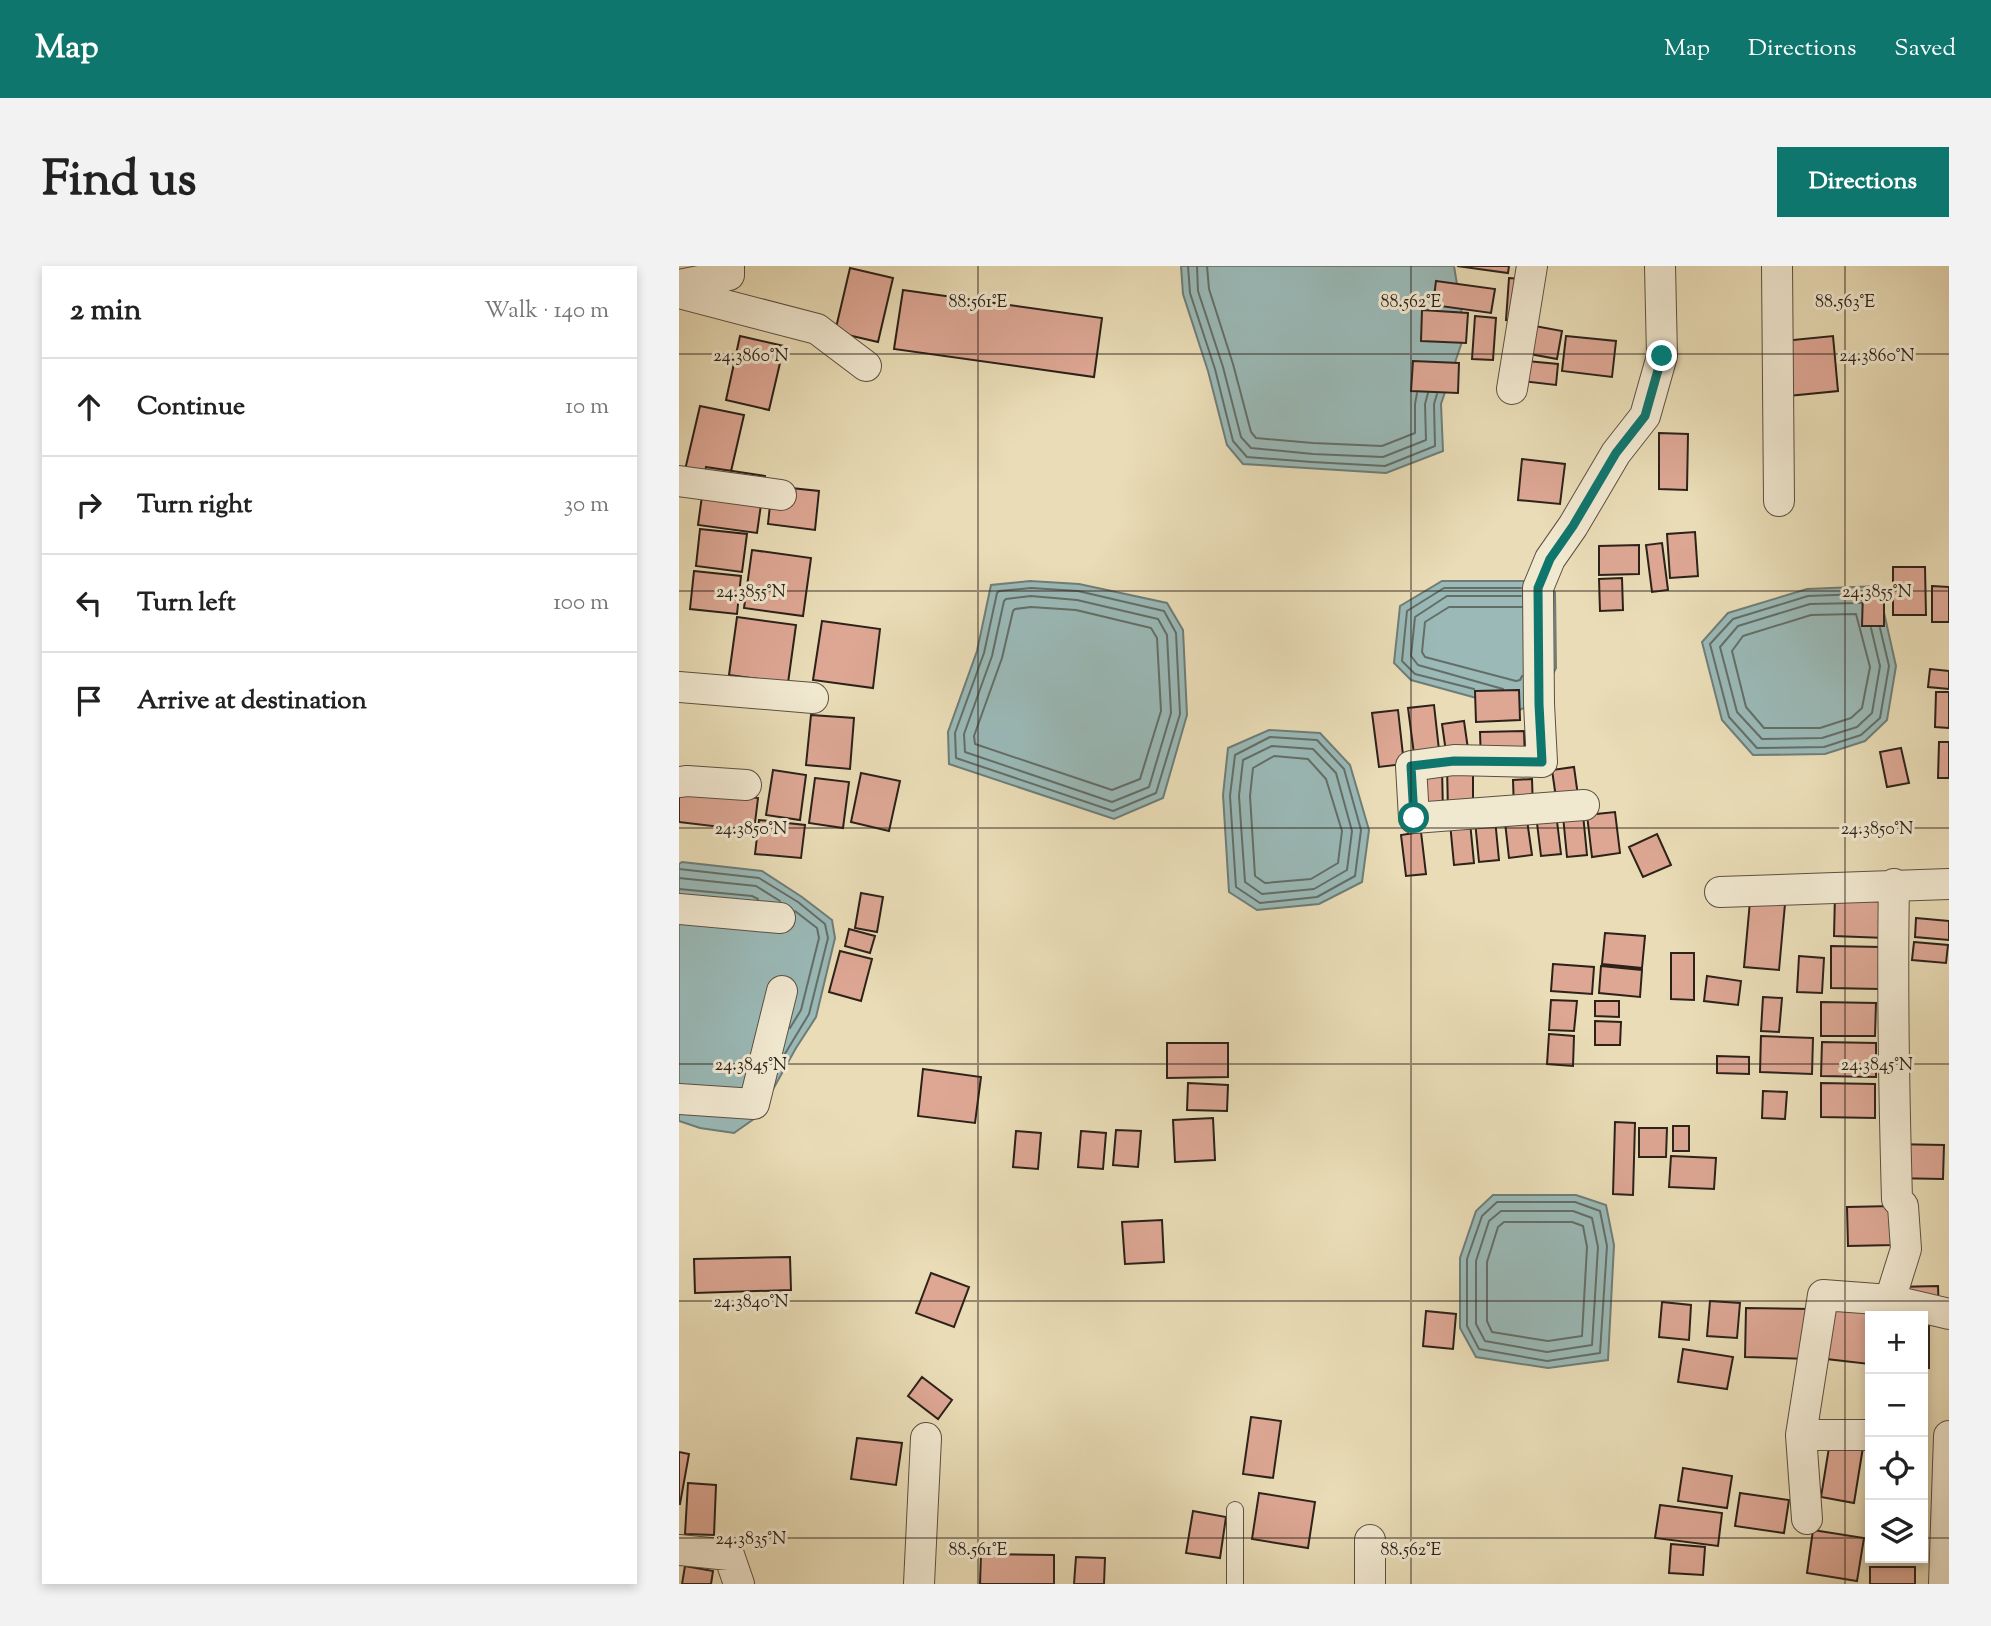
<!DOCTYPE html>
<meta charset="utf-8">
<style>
body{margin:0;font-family:"Sorts Mill Goudy",serif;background:#f2f2f2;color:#222}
.controls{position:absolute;right:21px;bottom:21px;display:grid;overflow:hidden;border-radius:0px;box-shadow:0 4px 10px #0003}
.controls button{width:63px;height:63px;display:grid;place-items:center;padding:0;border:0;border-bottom:2px solid #e0e0e0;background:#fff;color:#222;font:35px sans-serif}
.stop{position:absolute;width:21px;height:21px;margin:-16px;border:5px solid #0f766e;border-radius:50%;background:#fff}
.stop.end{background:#0f766e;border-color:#fff;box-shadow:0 2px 7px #0008}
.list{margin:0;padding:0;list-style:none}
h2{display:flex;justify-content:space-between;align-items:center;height:91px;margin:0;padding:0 28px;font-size:30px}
h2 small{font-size:23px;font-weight:400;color:#767676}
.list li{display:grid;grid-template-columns:46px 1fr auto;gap:21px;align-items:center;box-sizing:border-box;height:98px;padding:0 28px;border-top:2px solid #e0e0e0}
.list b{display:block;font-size:26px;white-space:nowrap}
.list em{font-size:23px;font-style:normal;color:#767676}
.icon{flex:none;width:38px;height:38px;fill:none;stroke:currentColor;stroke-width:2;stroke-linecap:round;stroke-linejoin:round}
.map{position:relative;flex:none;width:1270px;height:1318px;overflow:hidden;border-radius:0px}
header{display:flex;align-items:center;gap:42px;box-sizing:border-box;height:98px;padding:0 35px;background:#0f766e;color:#fff}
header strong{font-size:33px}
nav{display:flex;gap:38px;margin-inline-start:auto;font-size:24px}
.intro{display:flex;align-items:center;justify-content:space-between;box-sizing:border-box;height:168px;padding:0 42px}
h1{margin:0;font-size:49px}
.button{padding:18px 32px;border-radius:0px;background:#0f766e;color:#fff;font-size:24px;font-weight:700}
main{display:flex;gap:42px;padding:0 42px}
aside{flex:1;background:#fff;border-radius:0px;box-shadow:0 4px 10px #0003}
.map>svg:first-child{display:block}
</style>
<header>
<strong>Map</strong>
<nav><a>Map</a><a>Directions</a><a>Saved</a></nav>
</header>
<div class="intro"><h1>Find us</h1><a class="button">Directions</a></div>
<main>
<aside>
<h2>2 min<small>Walk · 140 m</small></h2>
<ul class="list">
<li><svg class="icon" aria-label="ahead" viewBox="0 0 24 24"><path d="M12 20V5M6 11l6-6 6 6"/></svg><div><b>Continue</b></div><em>10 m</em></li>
<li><svg class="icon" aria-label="right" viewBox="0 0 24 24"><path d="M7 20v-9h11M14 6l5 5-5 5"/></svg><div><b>Turn right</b></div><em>30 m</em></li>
<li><svg class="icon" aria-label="left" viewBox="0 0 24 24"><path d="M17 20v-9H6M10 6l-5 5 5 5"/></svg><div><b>Turn left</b></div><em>100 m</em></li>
<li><svg class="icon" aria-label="arrive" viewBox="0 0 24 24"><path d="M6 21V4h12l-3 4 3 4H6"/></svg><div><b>Arrive at destination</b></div></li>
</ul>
</aside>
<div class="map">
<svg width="1270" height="1318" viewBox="0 0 1270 1318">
<rect width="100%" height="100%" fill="#e9dcb6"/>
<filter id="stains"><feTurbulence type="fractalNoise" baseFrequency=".00286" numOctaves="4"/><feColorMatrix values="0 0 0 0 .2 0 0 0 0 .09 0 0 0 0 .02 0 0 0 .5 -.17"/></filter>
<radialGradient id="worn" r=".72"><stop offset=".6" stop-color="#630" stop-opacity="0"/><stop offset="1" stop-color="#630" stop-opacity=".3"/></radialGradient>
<path fill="#9ab9b7" stroke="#6e7d78" stroke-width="2" d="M 502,0 L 775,0 L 786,67 L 762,138 L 764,185 L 707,207 L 564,198 L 548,179 L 529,105 L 504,28 Z
M 351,315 L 400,318 L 488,337 L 504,364 L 508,449 L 484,532 L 435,553 L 270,498 L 269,466 L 298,385 L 312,319 Z
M 763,315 L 855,315 L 876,326 L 877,402 L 861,433 L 841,444 L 732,414 L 715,397 L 721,340 Z
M 1199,320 L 1217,400 L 1208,454 L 1186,475 L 1146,488 L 1074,489 L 1043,454 L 1023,376 L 1049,347 L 1128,323 Z
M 590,464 L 641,467 L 671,499 L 690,564 L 683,616 L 640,638 L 578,644 L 550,626 L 544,529 L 549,482 Z
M 3,596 L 83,605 L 123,631 L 153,654 L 156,672 L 137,751 L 117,782 L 79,850 L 55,867 L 21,862 L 0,855 L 0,598 Z
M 814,929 L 897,929 L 927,939 L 935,979 L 929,1094 L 869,1102 L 797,1091 L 781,1062 L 781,992 L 797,945 Z"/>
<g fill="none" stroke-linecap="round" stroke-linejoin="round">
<path stroke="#636e68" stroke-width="2" d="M 509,0 L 511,27 L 536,103 L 554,175 L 568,191 L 633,196 L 706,200 L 756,180 L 755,138 L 758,128
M 518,0 L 519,25 L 544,101 L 562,171 L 572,182 L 634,188 L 704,191 L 747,174 L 746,138 L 749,127
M 528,0 L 530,23 L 554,98 L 572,166 L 577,172 L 634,177 L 703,180 L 736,167 L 736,138 L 738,127
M 352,322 L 399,325 L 485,345 L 497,367 L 501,448 L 477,527 L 434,545 L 277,492 L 276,467 L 305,387 L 318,327 L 320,325 Z
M 1182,328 L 1129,330 L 1054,353 L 1031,378 L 1050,451 L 1078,482 L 1145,481 L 1182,469 L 1201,452 L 1210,400 L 1201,362
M 352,330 L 398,334 L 479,353 L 488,369 L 492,447 L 470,521 L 433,536 L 286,486 L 285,468 L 313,390 L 325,335 L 327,333 Z
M 1182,337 L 1131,338 L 1059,360 L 1041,381 L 1058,446 L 1083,473 L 1143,472 L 1178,461 L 1193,447 L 1201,400 L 1192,362
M 352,341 L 397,344 L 472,362 L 478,372 L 482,445 L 461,513 L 433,524 L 296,478 L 295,470 L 323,392 L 334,345 L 336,343 Z
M 843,341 L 770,341 L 746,356 L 743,386 L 746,391 L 837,415 L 841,414 L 843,410
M 1177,348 L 1191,401 L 1183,442 L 1172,452 L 1141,462 L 1085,462 L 1067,441 L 1053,385 L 1064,370 L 1132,349 Z
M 795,423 L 736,408 L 723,395 L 728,345 L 765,322 L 842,322
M 824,423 L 739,399 L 732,390 L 736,351 L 768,330 L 842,330
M 591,471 L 638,474 L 665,503 L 682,564 L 676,610 L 638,631 L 581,637 L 557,621 L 551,530 L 556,489 Z
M 593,480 L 634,483 L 657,507 L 673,565 L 668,604 L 635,623 L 583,628 L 566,616 L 560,530 L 564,494 Z
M 595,490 L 629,493 L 647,513 L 663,565 L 659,597 L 632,613 L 586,617 L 576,610 L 571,530 L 574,502 Z
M 0,603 L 80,612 L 119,636 L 146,658 L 149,672 L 130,748 L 104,791
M 0,612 L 77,620 L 101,635
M 0,623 L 73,630 L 79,633
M 111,762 L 122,744 L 140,672 L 138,662 L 116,645
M 818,936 L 896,936 L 921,945 L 928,980 L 921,1087 L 868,1095 L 800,1083 L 788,1060 L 788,993 L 803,950 Z
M 822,945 L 894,945 L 913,952 L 919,981 L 913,1079 L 868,1086 L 806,1075 L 797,1058 L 797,995 L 810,955 Z
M 825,956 L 893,956 L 904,960 L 908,981 L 903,1070 L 869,1075 L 813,1066 L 808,1055 L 808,996 L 819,961 Z"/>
</g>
<path fill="#dda794" stroke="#2c221a" stroke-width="2" d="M 778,0 L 830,0 L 829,7 Z
M 171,2 L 214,12 L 199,76 L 156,66 Z
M 830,12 L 851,14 L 848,56 L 827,54 Z
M 757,15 L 816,23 L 812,47 L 754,39 Z
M 224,24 L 423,52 L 415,111 L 215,83 Z
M 743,44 L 789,47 L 787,77 L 742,75 Z
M 796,50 L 817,52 L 814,94 L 793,93 Z
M 840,57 L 883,65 L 878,93 L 835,85 Z
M 61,70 L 105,80 L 90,144 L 47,134 Z
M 887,70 L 937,75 L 933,111 L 883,105 Z
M 1154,70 L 1159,125 L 1098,131 L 1093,76 Z
M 836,94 L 879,98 L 877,119 L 834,114 Z
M 734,95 L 780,97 L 779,127 L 732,125 Z
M 21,140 L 65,149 L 50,214 L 6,204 Z
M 980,167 L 1009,168 L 1008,224 L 980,223 Z
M 843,193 L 886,198 L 881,238 L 839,234 Z
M 27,201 L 86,210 L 78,267 L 19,259 Z
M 93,220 L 140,225 L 136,264 L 89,258 Z
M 21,263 L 68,268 L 63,306 L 17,300 Z
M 1016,266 L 1019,310 L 991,312 L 988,268 Z
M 983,277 L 989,324 L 973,326 L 967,279 Z
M 960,279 L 960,308 L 920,309 L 920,280 Z
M 73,284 L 132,292 L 124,350 L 65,342 Z
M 1214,301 L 1246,301 L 1247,349 L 1214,349 Z
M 15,305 L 62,310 L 58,348 L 11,343 Z
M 943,312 L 944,344 L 921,345 L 920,313 Z
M 1253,320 L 1270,321 L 1270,356 L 1253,356 Z
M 1184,325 L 1205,325 L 1205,360 L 1183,360 Z
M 58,351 L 117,359 L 109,417 L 50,409 Z
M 143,355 L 201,363 L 194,422 L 134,414 Z
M 1251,403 L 1270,405 L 1270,423 L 1249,421 Z
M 840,424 L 841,454 L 797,456 L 796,425 Z
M 1257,426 L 1270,426 L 1270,462 L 1256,461 Z
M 755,439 L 761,493 L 736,496 L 729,442 Z
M 719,444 L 725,498 L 700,501 L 693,447 Z
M 132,449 L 175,452 L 171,503 L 127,499 Z
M 785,455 L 790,490 L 768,493 L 763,458 Z
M 845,465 L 846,495 L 802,496 L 801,466 Z
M 1260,476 L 1270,476 L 1270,512 L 1259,512 Z
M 1222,482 L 1230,517 L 1208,521 L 1201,486 Z
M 768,498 L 794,498 L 794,546 L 769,546 Z
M 738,501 L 763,501 L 764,548 L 739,549 Z
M 895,501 L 900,537 L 878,539 L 873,504 Z
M 94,504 L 127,509 L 121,554 L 87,549 Z
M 182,507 L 221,515 L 210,565 L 172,556 Z
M 136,512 L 170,516 L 164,562 L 130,557 Z
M 853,513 L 854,544 L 835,544 L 834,514 Z
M 0,522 L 79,532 L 75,565 L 0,556 Z
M 936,546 L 941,587 L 913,591 L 908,549 Z
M 877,547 L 882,588 L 862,590 L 857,549 Z
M 904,548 L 908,589 L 888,591 L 884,550 Z
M 816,553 L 820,594 L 800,596 L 796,555 Z
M 80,554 L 126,559 L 122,592 L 76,588 Z
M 848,554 L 853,589 L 830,592 L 826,556 Z
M 791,556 L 795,597 L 775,599 L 771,557 Z
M 742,566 L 747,608 L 727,610 L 722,569 Z
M 978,568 L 992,599 L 964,611 L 950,581 Z
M 182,627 L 204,631 L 198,666 L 176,662 Z
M 1156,628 L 1207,630 L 1206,672 L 1155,670 Z
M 1071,635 L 1106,638 L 1100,704 L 1065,701 Z
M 1237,652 L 1270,655 L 1270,674 L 1236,671 Z
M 170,663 L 196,670 L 191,687 L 166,680 Z
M 926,667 L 966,670 L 963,702 L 923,698 Z
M 1235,676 L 1269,679 L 1267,697 L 1233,694 Z
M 1152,680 L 1201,681 L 1200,723 L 1152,722 Z
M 161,685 L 193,693 L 182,735 L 150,726 Z
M 992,687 L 1015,687 L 1015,734 L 992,733 Z
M 1120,690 L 1145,692 L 1143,727 L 1118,726 Z
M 874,698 L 915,701 L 913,728 L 872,725 Z
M 922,700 L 963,704 L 961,731 L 920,727 Z
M 1028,710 L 1062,715 L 1059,739 L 1025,735 Z
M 1084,731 L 1103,732 L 1100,766 L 1082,765 Z
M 872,734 L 898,735 L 895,765 L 870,764 Z
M 916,735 L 940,735 L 940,751 L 916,750 Z
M 1142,736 L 1197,737 L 1196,770 L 1142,770 Z
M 916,755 L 942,756 L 941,779 L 916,779 Z
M 870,768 L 895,770 L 894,800 L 868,798 Z
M 1082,770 L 1134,772 L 1133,808 L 1081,806 Z
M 1143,776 L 1197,777 L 1197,811 L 1142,810 Z
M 488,777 L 549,777 L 549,811 L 488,812 Z
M 1038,790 L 1070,791 L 1070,808 L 1038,807 Z
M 244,803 L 302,811 L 296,857 L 239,850 Z
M 509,817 L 549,819 L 548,845 L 508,844 Z
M 1142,817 L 1196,818 L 1196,852 L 1142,851 Z
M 1084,825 L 1108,826 L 1106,853 L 1083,852 Z
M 534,852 L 536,894 L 496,896 L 494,854 Z
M 936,856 L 956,857 L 954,929 L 934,928 Z
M 994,860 L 1010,860 L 1010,885 L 994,885 Z
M 960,862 L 988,862 L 987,891 L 960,891 Z
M 437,864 L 462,865 L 459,901 L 434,899 Z
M 337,865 L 362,867 L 359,903 L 334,901 Z
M 402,865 L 427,867 L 424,903 L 399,901 Z
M 1211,878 L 1265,879 L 1264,913 L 1210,912 Z
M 992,890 L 1037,892 L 1035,923 L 990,921 Z
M 1214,940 L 1214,979 L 1169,980 L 1168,941 Z
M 483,954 L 485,996 L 446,998 L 443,956 Z
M 111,991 L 112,1024 L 16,1027 L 15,993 Z
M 252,1007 L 290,1021 L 275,1061 L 237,1047 Z
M 1259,1020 L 1260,1048 L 1217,1021 Z
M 1031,1035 L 1061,1037 L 1058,1072 L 1028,1070 Z
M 983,1036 L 1012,1039 L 1010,1074 L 980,1071 Z
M 1145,1037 L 1197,1043 L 1196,1050 L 1191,1050 L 1190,1098 L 1139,1092 Z
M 1067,1042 L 1132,1043 L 1131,1093 L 1066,1091 Z
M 747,1045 L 777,1048 L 774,1083 L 744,1080 Z
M 1244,1059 L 1250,1059 L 1250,1102 L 1244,1102 Z
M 1004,1083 L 1054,1091 L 1048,1123 L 999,1116 Z
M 243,1111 L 273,1134 L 259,1153 L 229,1130 Z
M 572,1151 L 602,1155 L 594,1212 L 564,1208 Z
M 1152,1169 L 1185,1175 L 1175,1237 L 1142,1231 Z
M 178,1172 L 223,1177 L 217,1219 L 172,1213 Z
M 0,1186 L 10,1188 L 1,1238 L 0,1238 Z
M 1004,1202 L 1053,1210 L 1048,1242 L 999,1235 Z
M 9,1217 L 37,1219 L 35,1269 L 6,1268 Z
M 580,1227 L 636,1236 L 629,1282 L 573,1273 Z
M 1061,1227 L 1110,1234 L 1105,1267 L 1056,1260 Z
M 981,1239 L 1043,1247 L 1039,1280 L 976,1272 Z
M 514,1245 L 547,1251 L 541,1292 L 507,1287 Z
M 1134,1264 L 1185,1272 L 1178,1315 L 1128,1307 Z
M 992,1278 L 1026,1281 L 1024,1309 L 990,1307 Z
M 302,1288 L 375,1289 L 375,1318 L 301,1318 Z
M 397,1291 L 426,1292 L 425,1318 L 395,1318 Z
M 6,1300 L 34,1305 L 32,1318 L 3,1318 Z
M 1191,1301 L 1236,1301 L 1236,1318 L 1191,1318 Z"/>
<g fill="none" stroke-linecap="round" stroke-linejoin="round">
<defs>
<path id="lane" d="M 556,1244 L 556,1318"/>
<path id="street" d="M 1098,0 L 1100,235
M 0,19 L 50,9 L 50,0
M 0,27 L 138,63 L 187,100
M 833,123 L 853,0
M 0,215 L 102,229
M 0,421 L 134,432
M 0,516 L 8,515 L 67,519
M 905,539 L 735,552 L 732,500 L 775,494 L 863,496 L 860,438 L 859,322 L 871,293 L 894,260 L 937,187 L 966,150 L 983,90 L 981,0
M 1041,626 L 1270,618
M 0,643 L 101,652
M 0,833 L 75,838 L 103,725
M 1209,1050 L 1211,1034 L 1227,983 L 1224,940 L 1218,933 C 1215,828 1213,723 1215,618
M 1122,1169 L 1191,1169
M 1128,1253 L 1122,1169 L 1144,1029 L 1211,1034 L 1270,1048
M 691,1274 L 691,1318
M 0,1284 L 50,1289 L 60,1318
M 240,1318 L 247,1172
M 1265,1318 L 1270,1170"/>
</defs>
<use href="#lane" stroke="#5b5041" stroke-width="18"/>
<use href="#street" stroke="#5b5041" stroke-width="32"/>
<use href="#lane" stroke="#f1e8d0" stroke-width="16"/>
<use href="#street" stroke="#f1e8d0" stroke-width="30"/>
</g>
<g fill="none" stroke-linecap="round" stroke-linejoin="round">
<path stroke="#0f766e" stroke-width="9" d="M 735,552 L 732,500 L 775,495 L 863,496 L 860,438 L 859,322 L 871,293 L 894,260 L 937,187 L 966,150 L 983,90"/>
</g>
<path fill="none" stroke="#2c221a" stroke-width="2" stroke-opacity="0.45" d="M 299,0 L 299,1318M 732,0 L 732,1318M 1166,0 L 1166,1318M 0,88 L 1270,88M 0,325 L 1270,325M 0,562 L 1270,562M 0,798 L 1270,798M 0,1035 L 1270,1035M 0,1272 L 1191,1272M 1244,1272 L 1270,1272"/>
<g font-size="18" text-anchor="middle" fill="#2c221a" stroke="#f1e8d0" stroke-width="6" stroke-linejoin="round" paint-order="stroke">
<text x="299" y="41">88.561°E</text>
<text x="732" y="41">88.562°E</text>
<text x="1166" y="41">88.563°E</text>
<text x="72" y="95">24.3860°N</text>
<text x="1198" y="95">24.3860°N</text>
<text x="72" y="331">24.3855°N</text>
<text x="1198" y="331">24.3855°N</text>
<text x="72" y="568">24.3850°N</text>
<text x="1198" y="568">24.3850°N</text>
<text x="72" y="804">24.3845°N</text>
<text x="1198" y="804">24.3845°N</text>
<text x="72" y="1041">24.3840°N</text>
<text x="72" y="1278">24.3835°N</text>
<text x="299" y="1289">88.561°E</text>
<text x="732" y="1289">88.562°E</text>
</g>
<rect width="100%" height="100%" filter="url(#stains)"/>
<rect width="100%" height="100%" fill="url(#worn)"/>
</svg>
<div class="controls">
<button>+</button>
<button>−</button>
<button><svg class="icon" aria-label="locate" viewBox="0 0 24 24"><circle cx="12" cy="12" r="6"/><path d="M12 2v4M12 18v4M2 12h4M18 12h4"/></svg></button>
<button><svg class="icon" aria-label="layers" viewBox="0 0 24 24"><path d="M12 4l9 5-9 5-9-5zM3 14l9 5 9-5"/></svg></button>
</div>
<div class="stop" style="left:735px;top:552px"></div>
<div class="stop end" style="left:983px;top:90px"></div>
</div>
</main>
